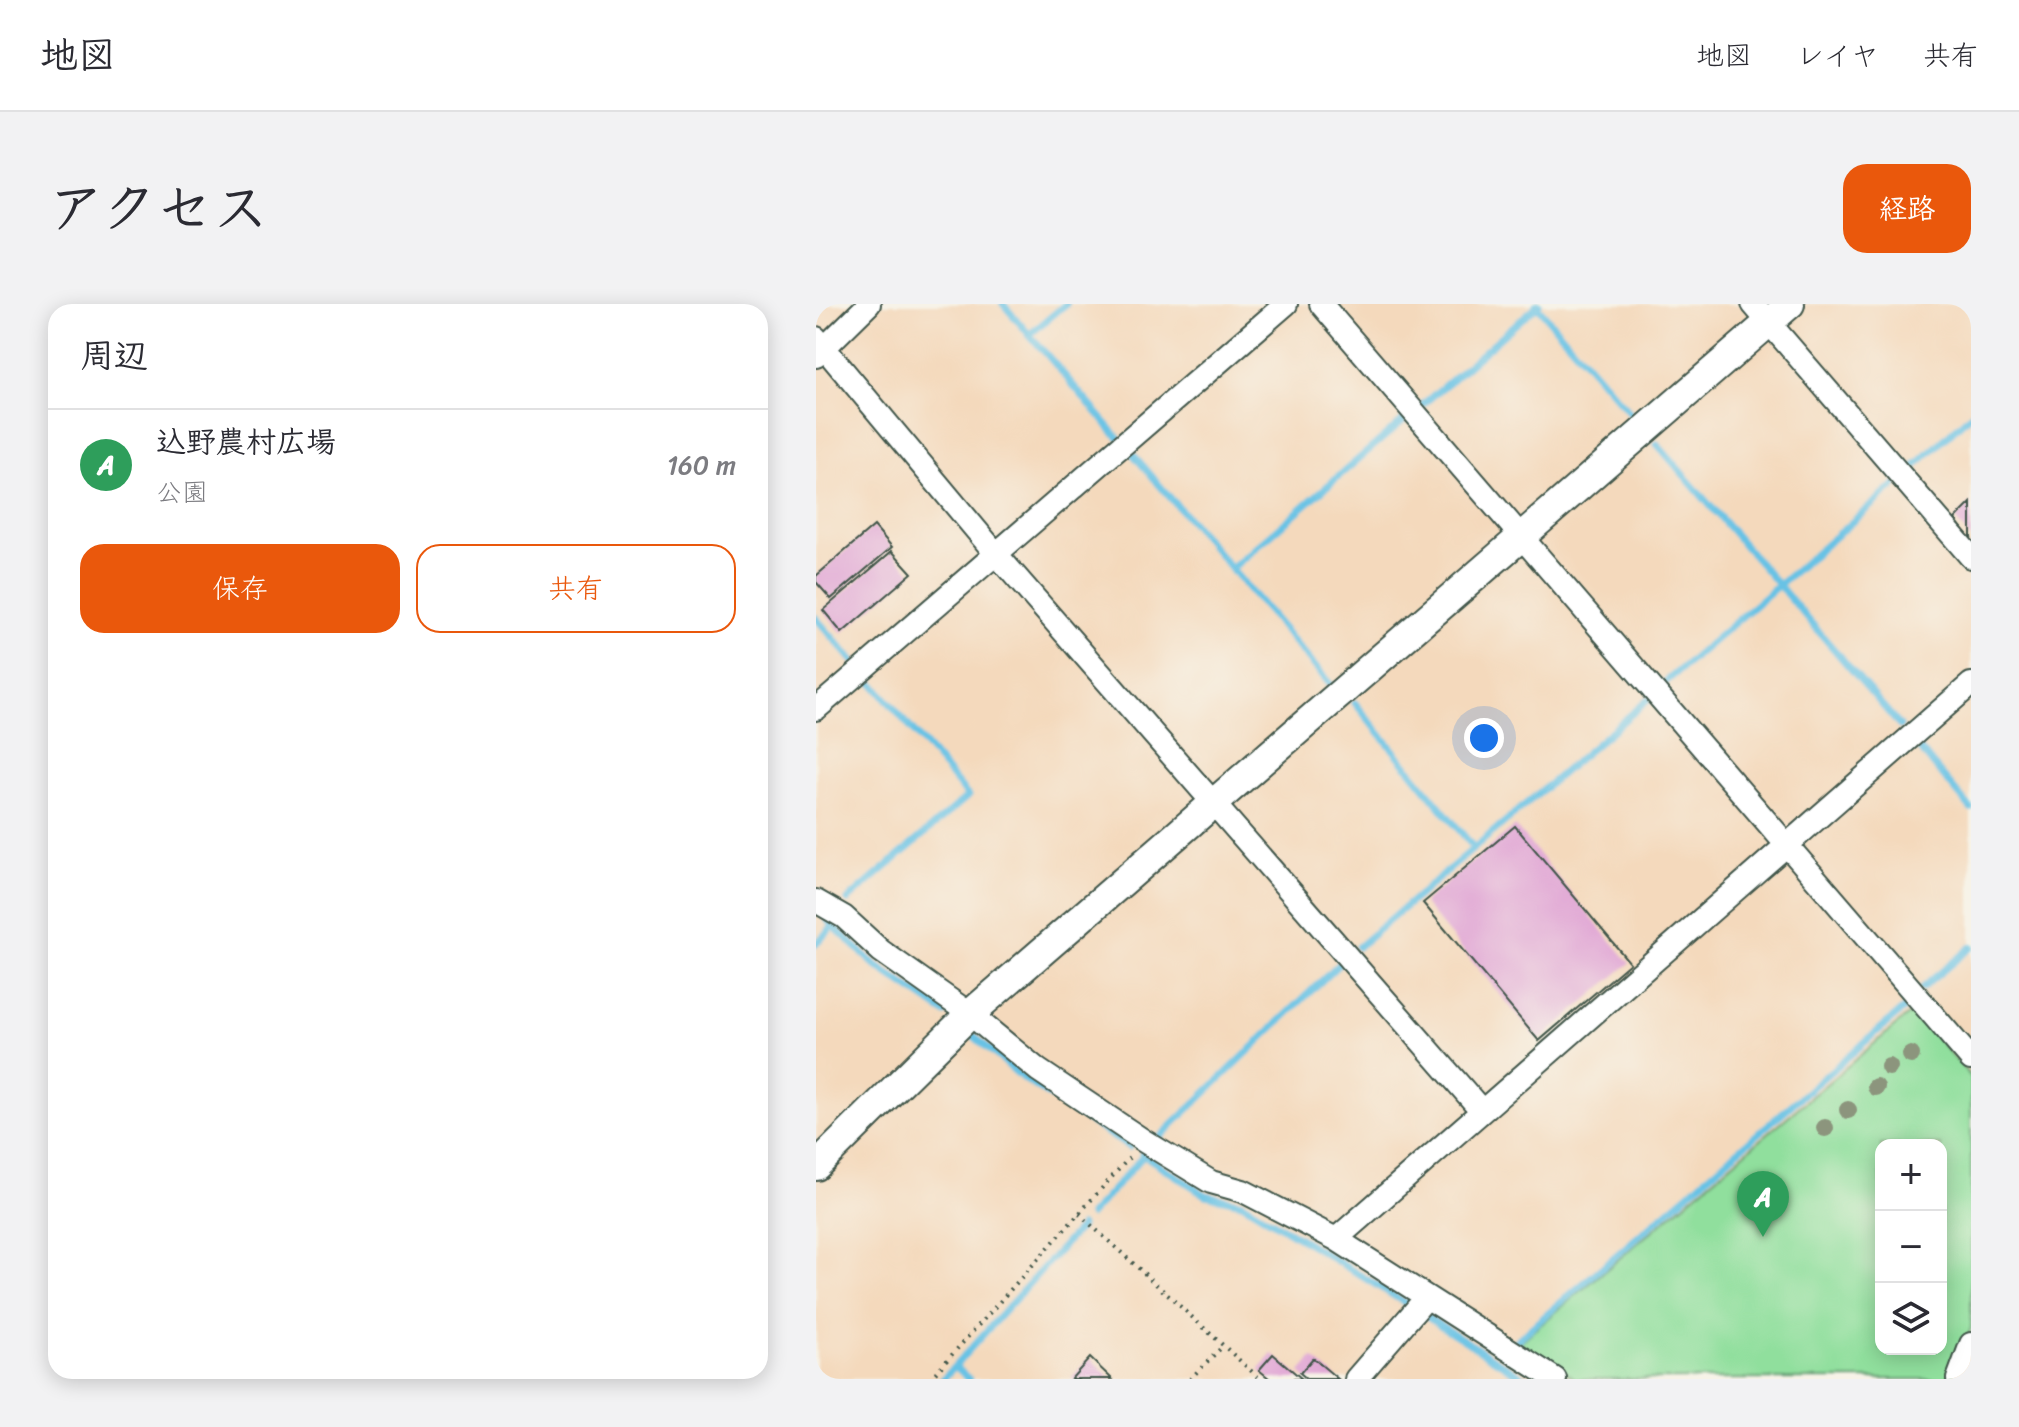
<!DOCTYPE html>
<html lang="ja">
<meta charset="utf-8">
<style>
body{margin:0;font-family:Sriracha,"Klee One",sans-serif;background:#f2f2f3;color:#2b2b33}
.controls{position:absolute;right:24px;bottom:24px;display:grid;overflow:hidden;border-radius:16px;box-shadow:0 4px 20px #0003}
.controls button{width:72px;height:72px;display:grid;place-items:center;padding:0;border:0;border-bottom:2px solid #e1e1e2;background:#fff;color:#2b2b33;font:40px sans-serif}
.you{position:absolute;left:668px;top:434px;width:28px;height:28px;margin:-20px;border:6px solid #fff;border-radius:50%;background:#1a73e8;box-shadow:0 0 0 12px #1a73e833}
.badge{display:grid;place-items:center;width:52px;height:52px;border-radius:50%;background:#ea580c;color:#fff;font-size:26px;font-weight:700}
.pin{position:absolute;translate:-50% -66px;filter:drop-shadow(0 2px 4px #0008)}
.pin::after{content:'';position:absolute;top:42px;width:28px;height:24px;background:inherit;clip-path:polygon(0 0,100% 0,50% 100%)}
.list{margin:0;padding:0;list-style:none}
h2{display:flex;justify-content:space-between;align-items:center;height:104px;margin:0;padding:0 32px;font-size:34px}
h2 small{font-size:26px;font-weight:400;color:#7c7c81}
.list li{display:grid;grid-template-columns:52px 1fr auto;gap:24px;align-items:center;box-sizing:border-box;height:112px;padding:0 32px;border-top:2px solid #e1e1e2}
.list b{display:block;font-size:30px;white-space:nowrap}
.list p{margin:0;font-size:26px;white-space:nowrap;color:#7c7c81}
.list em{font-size:26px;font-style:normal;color:#7c7c81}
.actions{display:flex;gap:16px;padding:24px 32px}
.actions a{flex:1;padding:18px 0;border:2px solid #ea580c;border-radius:24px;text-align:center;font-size:28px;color:#ea580c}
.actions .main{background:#ea580c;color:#fff}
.icon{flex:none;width:44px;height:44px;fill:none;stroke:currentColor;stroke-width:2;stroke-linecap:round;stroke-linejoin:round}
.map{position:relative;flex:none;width:1155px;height:1075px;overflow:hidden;border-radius:24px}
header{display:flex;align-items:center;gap:48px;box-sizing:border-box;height:112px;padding:0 40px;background:#fff;border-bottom:2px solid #e1e1e2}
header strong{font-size:38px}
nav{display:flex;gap:44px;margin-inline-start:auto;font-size:28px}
.intro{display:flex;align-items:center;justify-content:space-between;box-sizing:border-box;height:192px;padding:0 48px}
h1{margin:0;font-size:56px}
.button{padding:20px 36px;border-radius:24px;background:#ea580c;color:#fff;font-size:28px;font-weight:700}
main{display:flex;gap:48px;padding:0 48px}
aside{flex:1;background:#fff;border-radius:24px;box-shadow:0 4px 20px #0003}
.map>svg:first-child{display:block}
</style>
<header>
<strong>地図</strong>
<nav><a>地図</a><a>レイヤ</a><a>共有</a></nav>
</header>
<div class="intro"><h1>アクセス</h1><a class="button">経路</a></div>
<main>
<aside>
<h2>周辺<small></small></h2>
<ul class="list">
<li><span class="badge" style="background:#2e9e5b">A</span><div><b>込野農村広場</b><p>公園</p></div><em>160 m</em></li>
</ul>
<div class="actions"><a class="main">保存</a><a>共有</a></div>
</aside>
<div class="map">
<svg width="1155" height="1075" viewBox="0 0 1155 1075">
<rect width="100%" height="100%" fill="#f7f3e8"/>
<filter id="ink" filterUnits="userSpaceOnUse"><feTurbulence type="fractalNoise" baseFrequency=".0125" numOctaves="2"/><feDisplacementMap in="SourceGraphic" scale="16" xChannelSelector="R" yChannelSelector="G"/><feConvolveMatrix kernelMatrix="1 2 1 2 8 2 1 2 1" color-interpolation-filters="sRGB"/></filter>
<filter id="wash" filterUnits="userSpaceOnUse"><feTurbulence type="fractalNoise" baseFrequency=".006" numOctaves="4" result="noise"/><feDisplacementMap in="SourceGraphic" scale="32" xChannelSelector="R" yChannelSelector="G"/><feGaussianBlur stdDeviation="1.8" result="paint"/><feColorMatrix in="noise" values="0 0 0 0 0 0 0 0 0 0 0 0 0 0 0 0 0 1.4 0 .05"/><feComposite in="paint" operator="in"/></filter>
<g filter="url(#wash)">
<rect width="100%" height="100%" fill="#f4d9bc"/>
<path fill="#90df9d" stroke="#588e68" stroke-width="2" fill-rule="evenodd" d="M 1097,707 L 1155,773 L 1155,1024 L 1135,1075 L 760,1075 L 703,1039 ZM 1065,841 L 1125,841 L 1125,1045 L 1065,1045 Z"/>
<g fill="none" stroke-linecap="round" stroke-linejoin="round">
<path stroke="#67c2e5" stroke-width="7" d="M 187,0 L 302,133
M 720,1 L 818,114
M 213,31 L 250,0
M 605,102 L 723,0
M 841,140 L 1084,422
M 316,149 L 514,380
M 1095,166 L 1155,110
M 415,265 L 589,115
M 0,314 L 38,358
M 845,382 L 1079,181
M 539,399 L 658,544
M 1103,444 L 1155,505
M 32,596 L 152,492 L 55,377
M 12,617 L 60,662 L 129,709
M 0,640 L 17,622
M 542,643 L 833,395
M 1106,684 L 1155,643
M 153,728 L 208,775 L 313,843
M 343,834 L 523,660
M 326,850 L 390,891 L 426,899 L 591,1000
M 274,911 L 328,851
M 608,1011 L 710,1075
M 700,1037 L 1091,702
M 139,1062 L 153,1075
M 127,1075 L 265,922"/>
</g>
<g id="blocks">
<path fill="#e0a4d4" d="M 1155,199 L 1155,236 L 1139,215 Z
M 58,222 L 76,243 L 15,295 L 0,278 L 0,272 Z
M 76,247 L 96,269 L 26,329 L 7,306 Z
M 699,522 L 814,659 L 723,737 L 607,599 Z
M 457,1050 L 486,1075 L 454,1075 L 443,1066 Z
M 274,1054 L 296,1075 L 255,1075 Z
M 497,1054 L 522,1075 L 491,1075 L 484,1069 Z"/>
</g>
</g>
<g filter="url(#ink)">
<use href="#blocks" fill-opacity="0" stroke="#3f5448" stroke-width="2"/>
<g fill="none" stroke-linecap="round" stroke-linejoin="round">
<defs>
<path id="minor" d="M 505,0 L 1155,755
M 937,0 L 1155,253
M 0,34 L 181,251 L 666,807
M 0,52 L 53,0
M 0,405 L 470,0
M 0,597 L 28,613 L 65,647 L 154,710 L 222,766 L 328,837 L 395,878 L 427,887 L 520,935 L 739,1075
M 520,935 L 1155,380
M 540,1075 L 611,993
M 1142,1075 L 1155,1040"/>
<path id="tertiary" d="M 0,862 L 154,710 L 974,0"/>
</defs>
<use href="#minor" stroke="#3f5448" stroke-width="26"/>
<use href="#tertiary" stroke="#3f5448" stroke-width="32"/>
<path stroke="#3f5448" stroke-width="4" stroke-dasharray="2 6" stroke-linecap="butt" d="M 263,910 L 444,1075
M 114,1075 L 313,854
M 374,1075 L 407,1042"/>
<use href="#minor" stroke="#fff" stroke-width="22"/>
<use href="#tertiary" stroke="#fff" stroke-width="28"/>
</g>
<g fill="#8c957d">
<circle cx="1095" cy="751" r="9"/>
<circle cx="1073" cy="763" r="9"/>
<circle cx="1060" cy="783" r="9"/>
<circle cx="1032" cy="806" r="9"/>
<circle cx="1009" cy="824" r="9"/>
</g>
</g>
</svg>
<div class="controls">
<button>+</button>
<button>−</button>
<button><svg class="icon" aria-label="layers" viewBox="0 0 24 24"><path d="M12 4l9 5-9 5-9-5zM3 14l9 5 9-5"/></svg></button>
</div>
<div class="you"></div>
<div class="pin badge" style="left:947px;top:933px;background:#2e9e5b">A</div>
</div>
</main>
